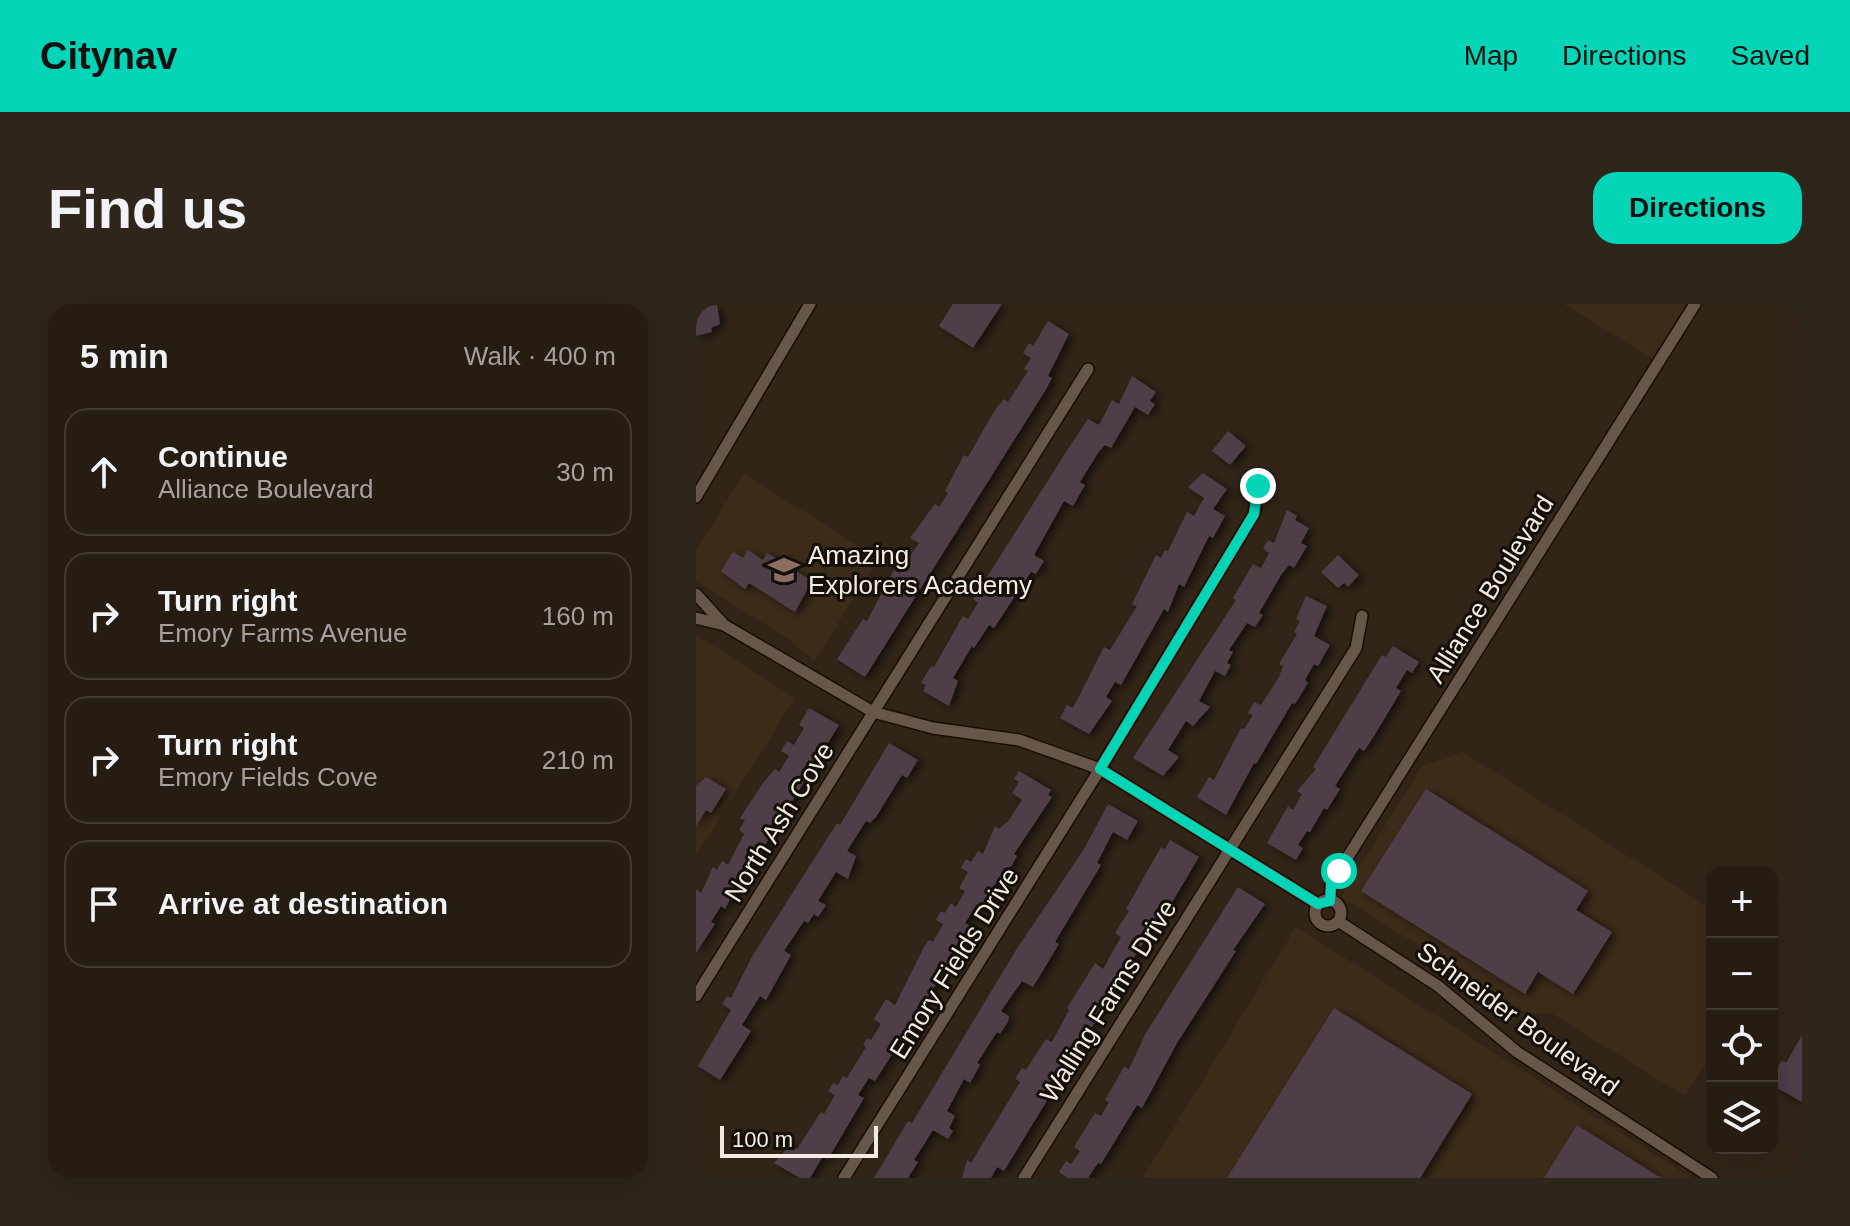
<!DOCTYPE html>
<meta charset="utf-8">
<style>
body{margin:0;font-family:Arial,sans-serif;background:#2e251b;color:#f1f3f6}
.controls{position:absolute;right:24px;bottom:24px;display:grid;overflow:hidden;border-radius:16px;box-shadow:0 8px 32px #0002}
.controls button{width:72px;height:72px;display:grid;place-items:center;padding:0;border:0;border-bottom:2px solid #423a32;background:#261c12;color:#f1f3f6;font:40px sans-serif}
.scale{position:absolute;left:24px;bottom:20px;width:158px;box-sizing:border-box;padding-left:8px;border:4px solid #f3eae2;border-top:0;font-size:22px;line-height:28px;white-space:nowrap;color:#f3eae2;-webkit-text-stroke:6px #150f0a;paint-order:stroke}
.stop{position:absolute;width:24px;height:24px;margin:-18px;border:6px solid #04d5b6;border-radius:50%;background:#fff}
.stop.end{background:#04d5b6;border-color:#fff;box-shadow:0 2px 8px #0008}
.list{margin:0;padding:0;list-style:none}
h2{display:flex;justify-content:space-between;align-items:center;height:104px;margin:0;padding:0 32px;font-size:34px}
h2 small{font-size:26px;font-weight:400;color:#a4a19f}
.list li{display:grid;grid-template-columns:52px 1fr auto;gap:24px;align-items:center;box-sizing:border-box;height:128px;margin:0 16px 16px;padding:0 16px;border:2px solid #423a32;border-radius:24px}
.list b{display:block;font-size:30px;white-space:nowrap}
.list p{margin:0;font-size:26px;white-space:nowrap;color:#a4a19f}
.list em{font-size:26px;font-style:normal;color:#a4a19f}
.icon{flex:none;width:44px;height:44px;fill:none;stroke:currentColor;stroke-width:2;stroke-linecap:round;stroke-linejoin:round}
.map{position:relative;flex:none;width:1106px;height:874px;overflow:hidden;border-radius:24px}
header{display:flex;align-items:center;gap:48px;box-sizing:border-box;height:112px;padding:0 40px;background:#04d5b6;color:#111}
header strong{font-size:38px}
nav{display:flex;gap:44px;margin-inline-start:auto;font-size:28px}
.intro{display:flex;align-items:center;justify-content:space-between;box-sizing:border-box;height:192px;padding:0 48px}
h1{margin:0;font-size:56px}
.button{padding:20px 36px;border-radius:24px;background:#04d5b6;color:#111;font-size:28px;font-weight:700}
main{display:flex;gap:48px;padding:0 48px}
aside{flex:1;background:#261c12;border-radius:24px;box-shadow:0 8px 32px #0002}
.map>svg:first-child{display:block}
</style>
<header>
<strong>Citynav</strong>
<nav><a>Map</a><a>Directions</a><a>Saved</a></nav>
</header>
<div class="intro"><h1>Find us</h1><a class="button">Directions</a></div>
<main>
<aside>
<h2>5 min<small>Walk · 400 m</small></h2>
<ul class="list">
<li><svg class="icon" aria-label="ahead" viewBox="0 0 24 24"><path d="M12 20V5M6 11l6-6 6 6"/></svg><div><b>Continue</b><p>Alliance Boulevard</p></div><em>30 m</em></li>
<li><svg class="icon" aria-label="right" viewBox="0 0 24 24"><path d="M7 20v-9h11M14 6l5 5-5 5"/></svg><div><b>Turn right</b><p>Emory Farms Avenue</p></div><em>160 m</em></li>
<li><svg class="icon" aria-label="right" viewBox="0 0 24 24"><path d="M7 20v-9h11M14 6l5 5-5 5"/></svg><div><b>Turn right</b><p>Emory Fields Cove</p></div><em>210 m</em></li>
<li><svg class="icon" aria-label="arrive" viewBox="0 0 24 24"><path d="M6 21V4h12l-3 4 3 4H6"/></svg><div><b>Arrive at destination</b></div></li>
</ul>
</aside>
<div class="map">
<svg width="1106" height="874" viewBox="0 0 1106 874">
<defs>
<filter id="shadow"><feDropShadow dx="4.5" dy="2.5" stdDeviation="4" flood-color="#0009"/></filter>
</defs>
<rect width="100%" height="100%" fill="#322518"/>
<path fill="#3d2b1a" d="M 868,0 L 990,0 L 956,54 Z
M 48,170 L 183,255 L 118,357 L 94,336 L 0,277 L 0,246 Z
M 0,331 L 99,394 L 0,552 Z
M 767,448 L 1016,605 L 1016,751 L 989,792 L 855,709 L 833,710 L 645,593 L 726,462 Z
M 600,623 L 996,874 L 447,874 Z"/>
<path fill="#503e47" filter="url(#shadow)" d="M 257,0 L 306,0 L 277,44 L 243,22 Z
M 21,1 L 24,20 L 15,24 L 16,28 L 0,32 L 0,4 Z
M 352,17 L 373,30 L 352,72 L 356,74 L 349,87 L 169,373 L 141,355 L 167,315 L 171,317 L 198,266 L 203,269 L 223,239 L 214,234 L 239,200 L 243,203 L 252,189 L 249,187 L 268,151 L 272,153 L 299,106 L 308,95 L 312,98 L 332,67 L 328,65 L 335,54 L 327,49 L 333,39 L 337,42 Z
M 436,72 L 460,88 L 454,97 L 459,100 L 452,111 L 439,103 L 415,144 L 409,141 L 402,149 L 384,178 L 389,181 L 377,202 L 368,197 L 338,251 L 348,257 L 340,270 L 335,268 L 298,324 L 293,321 L 278,344 L 276,342 L 257,374 L 262,377 L 253,402 L 227,387 L 230,381 L 225,379 L 235,362 L 238,363 L 267,312 L 272,315 L 282,299 L 277,295 L 370,148 L 392,115 L 403,121 L 416,96 L 423,100 Z
M 532,127 L 550,142 L 534,161 L 516,147 Z
M 507,169 L 531,185 L 517,205 L 529,212 L 517,234 L 513,232 L 488,283 L 483,280 L 472,308 L 468,305 L 425,381 L 419,378 L 410,393 L 416,397 L 393,430 L 364,414 L 371,401 L 377,404 L 408,343 L 414,346 L 441,302 L 436,300 L 460,251 L 465,254 L 469,246 L 472,247 L 491,208 L 498,212 L 508,194 L 492,183 Z
M 591,206 L 601,212 L 599,216 L 613,224 L 605,239 L 611,242 L 598,264 L 593,261 L 585,271 L 563,309 L 567,311 L 559,323 L 551,319 L 533,346 L 537,348 L 531,359 L 535,361 L 529,372 L 519,367 L 503,397 L 514,403 L 497,422 L 490,417 L 472,446 L 483,453 L 467,472 L 437,454 L 540,296 L 537,294 L 557,260 L 565,264 L 573,249 L 567,245 L 572,236 L 578,239 Z
M 52,246 L 67,256 L 71,249 L 116,277 L 99,308 L 53,279 L 49,285 L 25,267 L 37,248 L 47,254 Z
M 642,251 L 663,271 L 652,283 L 648,279 L 642,284 L 625,268 Z
M 610,292 L 631,302 L 618,332 L 634,341 L 622,362 L 618,360 L 609,376 L 612,379 L 599,400 L 596,399 L 560,460 L 558,459 L 530,511 L 501,493 L 513,473 L 518,476 L 545,424 L 548,425 L 557,411 L 552,409 L 558,398 L 565,401 L 583,373 L 587,362 L 583,360 L 601,330 L 598,328 L 604,317 L 600,315 Z
M 697,342 L 723,358 L 716,369 L 711,366 L 700,384 L 705,387 L 678,432 L 668,447 L 663,444 L 639,482 L 644,485 L 631,506 L 628,504 L 614,528 L 611,527 L 602,541 L 607,544 L 600,556 L 571,539 L 592,502 L 597,506 L 606,490 L 601,487 L 620,465 L 617,463 L 686,351 L 690,353 Z
M 113,404 L 143,421 L 84,517 L 79,514 L 70,530 L 74,533 L 56,565 L 51,563 L 29,605 L 25,602 L 15,618 L 19,620 L 0,649 L 0,585 L 5,589 L 17,563 L 21,566 L 26,557 L 32,561 L 48,530 L 43,526 L 49,516 L 44,514 L 67,479 L 79,465 L 83,468 L 93,452 L 85,447 L 91,437 L 98,441 L 108,424 L 103,421 Z
M 193,439 L 222,456 L 211,474 L 206,471 L 180,513 L 174,519 L 170,517 L 151,547 L 160,552 L 152,575 L 140,568 L 122,597 L 130,601 L 122,613 L 118,610 L 112,619 L 108,617 L 88,647 L 95,651 L 70,696 L 64,692 L 46,721 L 55,727 L 24,776 L 2,762 L 35,706 L 26,700 L 31,692 L 35,694 L 57,651 L 141,519 L 144,521 Z
M 323,467 L 355,486 L 352,491 L 356,493 L 318,550 L 321,552 L 316,561 L 297,583 L 282,608 L 278,605 L 269,619 L 276,623 L 229,698 L 225,696 L 217,711 L 220,713 L 179,777 L 173,774 L 162,791 L 168,794 L 132,855 L 127,852 L 114,874 L 104,874 L 78,859 L 94,841 L 101,845 L 125,808 L 128,810 L 139,791 L 132,787 L 137,779 L 142,781 L 147,772 L 151,774 L 170,743 L 167,741 L 171,734 L 175,736 L 185,720 L 178,715 L 190,695 L 199,701 L 228,643 L 233,636 L 237,638 L 247,620 L 240,616 L 245,607 L 249,609 L 255,599 L 260,603 L 269,587 L 263,584 L 272,568 L 265,564 L 270,555 L 275,558 L 282,547 L 287,550 L 299,522 L 303,525 L 313,516 L 326,496 L 316,489 L 323,478 L 318,475 Z
M 10,473 L 30,485 L 15,509 L 10,506 L 0,522 L 0,482 Z
M 730,485 L 892,587 L 880,606 L 916,628 L 877,690 L 842,668 L 829,690 L 665,587 Z
M 412,500 L 442,517 L 431,536 L 417,528 L 401,559 L 405,561 L 359,638 L 363,640 L 337,683 L 326,677 L 305,707 L 313,712 L 312,718 L 304,730 L 301,728 L 281,759 L 284,761 L 274,779 L 268,775 L 251,807 L 259,812 L 253,824 L 257,827 L 252,835 L 237,826 L 218,856 L 222,858 L 212,874 L 178,874 L 212,817 L 216,819 L 320,646 L 388,545 Z
M 474,536 L 503,553 L 469,610 L 466,608 L 308,867 L 301,863 L 295,874 L 266,874 L 271,856 L 275,859 L 324,778 L 319,775 L 326,764 L 330,766 L 350,735 L 356,738 L 373,706 L 371,704 L 399,659 L 407,665 L 425,633 L 419,629 L 433,607 L 430,605 L 465,543 L 469,545 Z
M 542,583 L 569,600 L 537,646 L 540,647 L 481,739 L 446,804 L 441,801 L 405,860 L 402,859 L 392,874 L 372,874 L 363,868 L 370,857 L 375,860 L 384,847 L 378,843 L 399,809 L 405,812 L 413,798 L 409,796 L 428,763 L 433,765 L 450,729 Z
M 638,704 L 776,790 L 724,874 L 531,874 Z
M 1106,731 L 1106,798 L 1076,781 L 1076,773 L 1086,756 L 1090,759 Z
M 881,821 L 965,874 L 848,874 Z"/>
<g fill="none" stroke-linecap="round" stroke-linejoin="round">
<defs>
<path id="minor" d="M 0,193 L 114,0
M 0,290 L 28,321
M 0,314 L 28,321 L 177,408 L 237,424 L 323,436 L 404,465 L 622,600
M619 609a13 13 0 1 1 26 0a13 13 0 1 1-26 0Z
M 634,597 L 635,581 L 643,567 L 999,0
M 642,617 L 742,682 L 821,748 L 1016,874
M 0,692 L 392,65
M 148,874 L 404,465 L 558,210 L 562,182
M 328,874 L 660,344 L 666,312"/>
</defs>
<use href="#minor" stroke="#190d04" stroke-width="14"/>
<use href="#minor" stroke="#67574a" stroke-width="11"/>
</g>
<g fill="none" stroke-linecap="round" stroke-linejoin="round">
<path stroke="#04d5b6" stroke-width="10" d="M 562,182 L 558,210 L 404,465 L 622,600 L 634,597 L 635,581 L 643,567"/>
</g>
<defs>
<symbol id="school-bare" viewBox="-9 -9 18 18"><path d="M0-5L7-2L0 1L-7-2ZM-4 1L0 2.5L4 1V4Q0 6-4 4Z" fill="#8d6e63" stroke="#150f0a" stroke-width="2.5" paint-order="stroke"/></symbol>
</defs>
<g fill-rule="evenodd">
<use href="#school-bare" x="66" y="244" width="44" height="44"/>
</g>
<g text-anchor="middle" dominant-baseline="central" stroke-width="6" stroke-linejoin="round" paint-order="stroke">
<g font-size="26" fill="#f3eae2" stroke="#150f0a" text-anchor="start">
<text x="112" y="251">Amazing<tspan x="112" dy="30">Explorers Academy</tspan></text>
</g>
<g font-size="26" fill="#f3eae2" stroke="#150f0a">
<text transform="translate(794 285) rotate(-58)">Alliance Boulevard</text>
<text transform="translate(83 518) rotate(-58)">North Ash Cove</text>
<text transform="translate(258 659) rotate(-58)">Emory Fields Drive</text>
<text transform="translate(412 697) rotate(-58)">Walling Farms Drive</text>
<text transform="translate(822 715) rotate(36)">Schneider Boulevard</text>
</g>
</g>
</svg>
<div class="controls">
<button>+</button>
<button>−</button>
<button><svg class="icon" aria-label="locate" viewBox="0 0 24 24"><circle cx="12" cy="12" r="6"/><path d="M12 2v4M12 18v4M2 12h4M18 12h4"/></svg></button>
<button><svg class="icon" aria-label="layers" viewBox="0 0 24 24"><path d="M12 4l9 5-9 5-9-5zM3 14l9 5 9-5"/></svg></button>
</div>
<div class="scale">100 m</div>
<div class="stop" style="left:643px;top:567px"></div>
<div class="stop end" style="left:562px;top:182px"></div>
</div>
</main>
